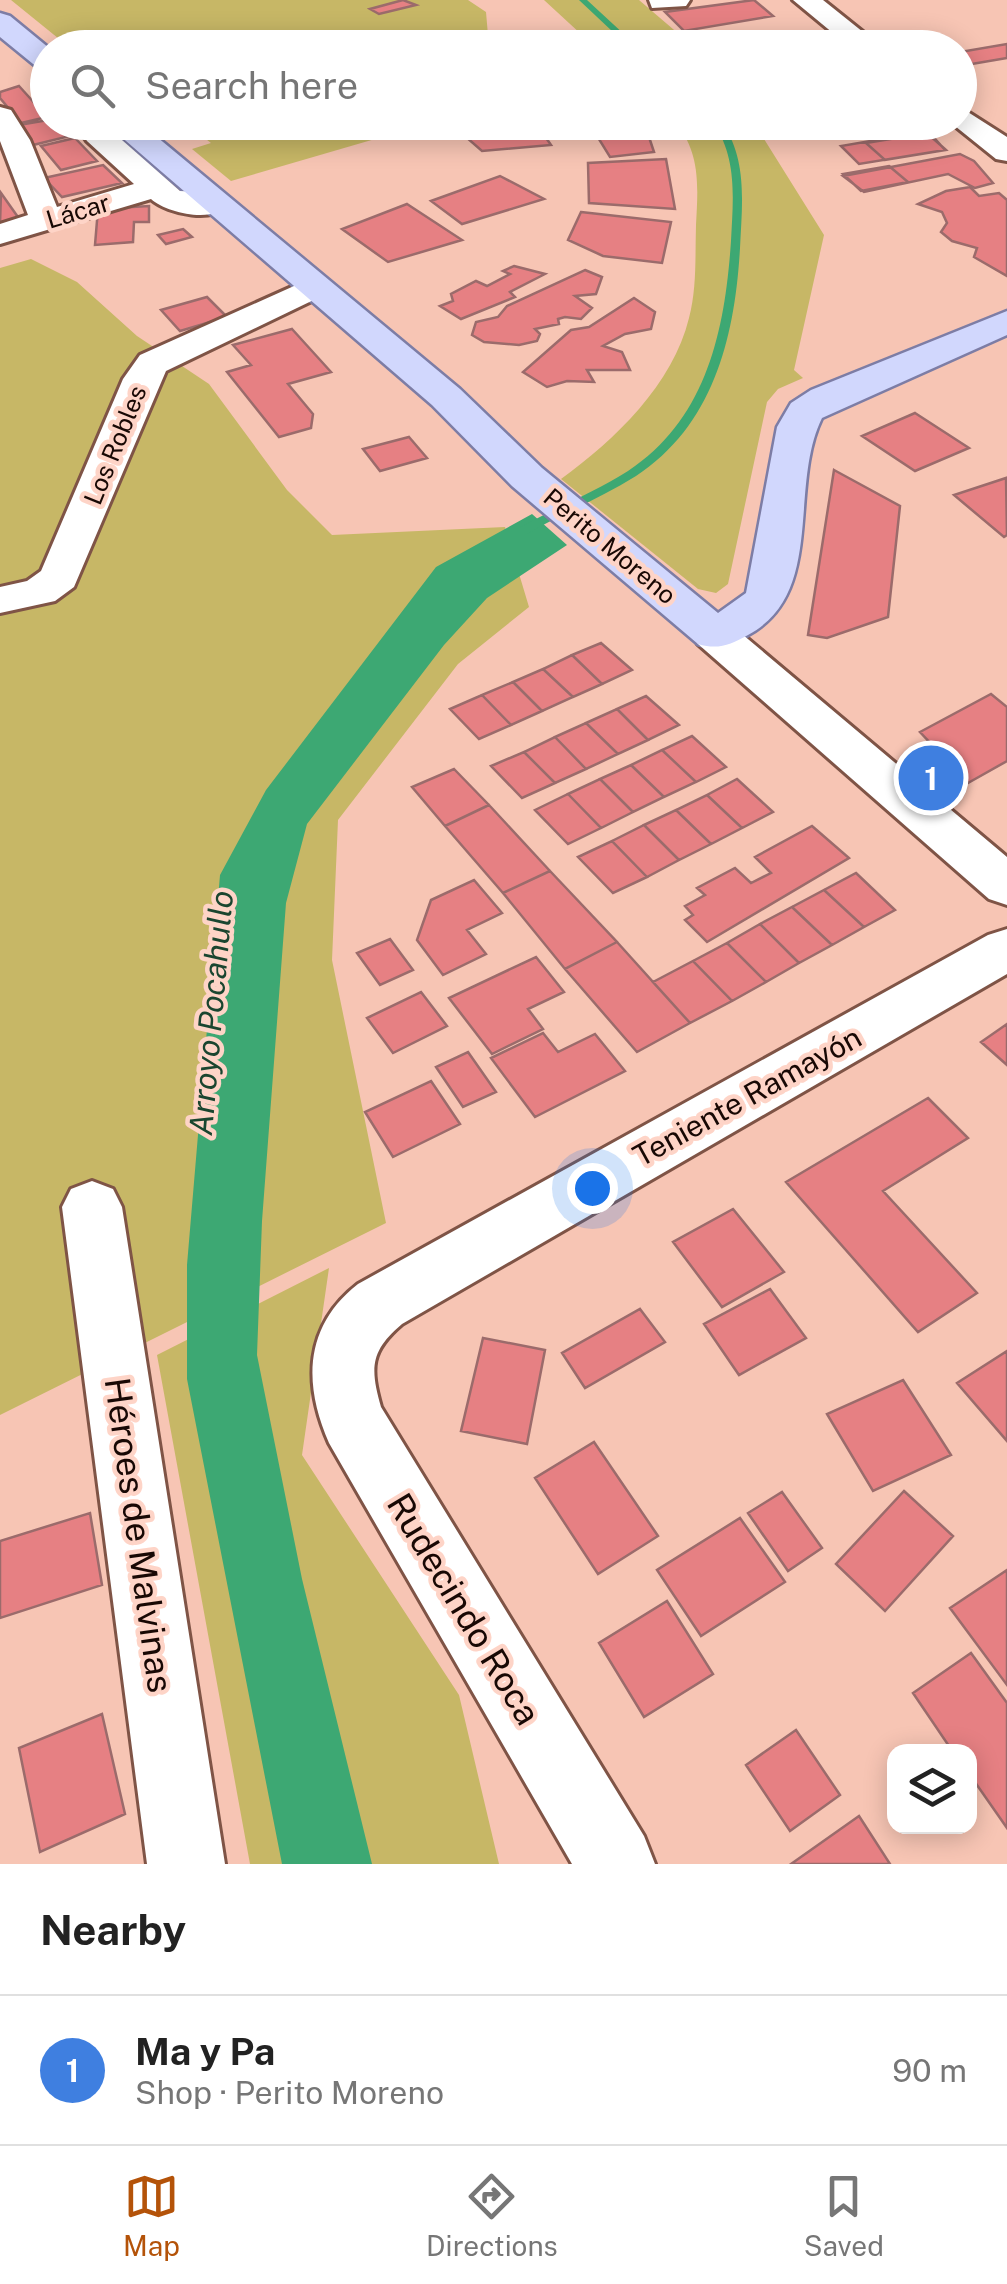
<!DOCTYPE html>
<meta charset="utf-8">
<style>
body{margin:0;font-family:"Public Sans",sans-serif;background:#f2f2f2;color:#222}
.controls{position:absolute;right:30px;bottom:30px;display:grid;overflow:hidden;border-radius:20px;box-shadow:0 5px 25px #0003}
.controls button{width:90px;height:90px;display:grid;place-items:center;padding:0;border:0;border-bottom:2px solid #e0e0e0;background:#fff;color:#222;font:50px sans-serif}
.you{position:absolute;left:592px;top:1188px;width:35px;height:35px;margin:-25px;border:8px solid #fff;border-radius:50%;background:#1a73e8;box-shadow:0 0 0 15px #1a73e833}
.badge{display:grid;place-items:center;width:65px;height:65px;border-radius:50%;background:#b45309;color:#fff;font-size:32px;font-weight:700}
.pin{position:absolute;translate:-50% -50%;border:5px solid #fff;box-shadow:0 2px 10px #0006}
.list{margin:0;padding:0;list-style:none}
h2{display:flex;justify-content:space-between;align-items:center;height:130px;margin:0;padding:0 40px;font-size:42px}
h2 small{font-size:32px;font-weight:400;color:#767676}
.list li{display:grid;grid-template-columns:65px 1fr auto;gap:30px;align-items:center;box-sizing:border-box;height:150px;padding:0 40px;border-top:2px solid #e0e0e0}
.list b{display:block;font-size:38px;white-space:nowrap}
.list p{margin:0;font-size:32px;white-space:nowrap;color:#767676}
.list em{font-size:32px;font-style:normal;color:#767676}
.icon{flex:none;width:55px;height:55px;fill:none;stroke:currentColor;stroke-width:2;stroke-linecap:round;stroke-linejoin:round}
.map{position:relative;flex:none;width:1007px;height:1864px;overflow:hidden}
.search{position:absolute;background:#fff;box-shadow:0 5px 25px #0003;left:30px;right:30px;top:30px;height:110px;display:flex;align-items:center;gap:25px;box-sizing:border-box;padding:0 35px;border-radius:55px;color:#767676;font-size:38px}
.sheet{height:280px;background:#fff}
nav{display:flex;justify-content:space-around;align-items:center;box-sizing:border-box;height:140px;border-top:2px solid #e0e0e0;background:#fff;font-size:28px;color:#767676}
nav a{display:grid;justify-items:center;gap:5px}
nav .on{color:#b45309}
.map>svg:first-child{display:block}
</style>
<div class="map">
<svg width="1007" height="1864" viewBox="0 0 1007 1864">
<rect width="100%" height="100%" fill="#f7c5b4"/>
<path fill="#c7b766" d="M 11,0 L 468,0 L 486,12 L 489,47 L 69,47 Z
M 544,0 L 639,0 L 694,47 L 595,47 Z
M 185,123 L 430,123 L 231,181 L 192,149 L 211,143 Z
M 676,123 L 754,123 L 824,235 L 794,370 L 803,378 L 778,389 L 767,402 L 728,584 L 716,593 L 698,589 L 561,479 C 615,440 673,384 689,318 C 697,288 695,256 696,225 C 698,187 701,154 676,123 Z
M 31,259 L 77,282 L 137,336 L 209,384 L 287,490 L 332,535 L 505,527 L 529,607 L 458,664 L 338,820 L 332,960 L 386,1223 L 0,1415 L 0,268 Z
M 329,1268 L 302,1455 L 459,1695 L 499,1864 L 250,1864 L 157,1355 Z"/>
<path fill="#3da873" d="M 532,514 L 567,545 L 487,598 L 444,645 L 307,824 L 286,903 L 262,1221 L 257,1355 L 302,1579 L 372,1864 L 282,1864 L 187,1379 L 187,1265 L 220,875 L 266,790 L 436,567 Z"/>
<g fill="none" stroke-linecap="round" stroke-linejoin="round">
<path fill="#3da873" fill-rule="evenodd" d="M 579,0 L 587,0 L 639,48 L 630,48 Z
M 713,122 L 722,122 C 748,161 742,204 740,248 C 735,336 714,425 636,476 C 601,498 563,513 527,534 L 519,534 L 519,528 C 555,508 593,493 628,471 C 707,419 725,330 731,241 C 733,200 738,159 713,122 Z"/>
</g>
<path fill="#e68083" stroke="#9b6b6b" stroke-width="2.5" d="M 403,0 L 416,5 L 379,14 L 370,9 Z
M 754,0 L 773,16 L 684,31 L 665,12 Z
M 1007,44 L 1007,58 L 960,66 L 960,52 Z
M 19,86 L 47,117 L 21,123 L 0,98 L 0,92 Z
M 48,120 L 70,136 L 33,145 L 19,125 Z
M 459,122 L 535,122 L 551,145 L 482,151 L 466,137 Z
M 644,122 L 654,152 L 610,157 L 589,123 Z
M 845,122 L 925,122 L 935,127 L 854,138 L 836,126 Z
M 928,131 L 945,150 L 859,164 L 841,146 Z
M 927,133 L 946,150 L 885,160 L 866,143 Z
M 75,138 L 97,161 L 61,170 L 41,146 Z
M 960,154 L 974,161 L 993,183 L 975,188 L 948,174 L 864,192 L 843,176 Z
M 666,159 L 675,209 L 589,203 L 588,163 Z
M 103,165 L 122,183 L 62,197 L 44,178 Z
M 889,166 L 908,182 L 861,191 L 843,174 Z
M 500,176 L 544,199 L 462,224 L 431,201 Z
M 970,187 L 979,196 L 999,193 L 1007,200 L 1007,276 L 974,257 L 977,248 L 952,241 L 941,232 L 947,223 L 942,212 L 918,204 L 946,191 Z
M 1,193 L 20,220 L 0,224 Z
M 407,204 L 462,240 L 388,262 L 342,229 Z
M 149,206 L 149,222 L 134,222 L 133,242 L 95,245 L 98,209 Z
M 581,212 L 671,222 L 662,263 L 603,256 L 568,240 Z
M 183,229 L 192,237 L 166,244 L 158,235 Z
M 514,266 L 545,274 L 510,292 L 515,297 L 461,319 L 440,306 L 453,301 L 451,294 L 476,281 L 487,286 L 510,274 L 503,271 Z
M 585,270 L 602,277 L 596,294 L 575,296 L 592,308 L 581,319 L 565,317 L 558,319 L 559,324 L 535,329 L 540,334 L 537,341 L 519,345 L 484,342 L 472,335 L 476,322 L 498,317 L 507,306 Z
M 207,297 L 227,317 L 180,331 L 161,310 Z
M 634,298 L 655,312 L 651,329 L 625,334 L 603,346 L 622,352 L 630,370 L 587,370 L 594,382 L 567,381 L 547,387 L 523,372 L 571,330 L 589,327 Z
M 292,329 L 331,372 L 288,384 L 313,414 L 311,428 L 279,437 L 227,372 L 251,365 L 233,345 Z
M 915,413 L 969,448 L 915,471 L 862,436 Z
M 409,437 L 427,458 L 380,471 L 363,449 Z
M 834,470 L 900,506 L 888,617 L 827,638 L 808,635 Z
M 1006,478 L 1007,535 L 1004,537 L 954,495 Z
M 601,643 L 632,670 L 602,684 L 572,655 Z
M 572,655 L 602,684 L 573,697 L 543,669 Z
M 543,669 L 573,697 L 542,711 L 513,682 Z
M 513,682 L 542,711 L 511,725 L 482,695 Z
M 991,694 L 1007,707 L 1007,761 L 968,783 L 920,732 Z
M 482,695 L 511,725 L 479,739 L 450,709 Z
M 646,696 L 679,725 L 648,740 L 617,709 Z
M 617,709 L 648,740 L 618,754 L 586,723 Z
M 586,723 L 618,754 L 586,769 L 555,737 Z
M 692,736 L 726,767 L 696,782 L 662,750 Z
M 555,737 L 586,769 L 555,783 L 524,752 Z
M 662,750 L 696,782 L 664,797 L 631,765 Z
M 524,752 L 555,783 L 522,798 L 491,766 Z
M 631,765 L 664,797 L 633,812 L 600,779 Z
M 454,769 L 489,805 L 445,826 L 412,787 Z
M 600,779 L 633,812 L 601,828 L 568,794 Z
M 737,779 L 773,812 L 742,828 L 707,795 Z
M 568,794 L 601,828 L 568,844 L 535,810 Z
M 707,795 L 742,828 L 711,844 L 676,810 Z
M 489,805 L 550,871 L 503,893 L 445,826 Z
M 676,810 L 711,844 L 679,860 L 644,825 Z
M 644,825 L 679,860 L 647,877 L 612,841 Z
M 812,826 L 849,858 L 707,942 L 685,920 L 693,915 L 685,906 L 705,895 L 697,888 L 735,868 L 751,883 L 771,873 L 755,857 Z
M 612,841 L 647,877 L 613,893 L 578,857 Z
M 550,871 L 617,942 L 565,969 L 503,893 Z
M 856,873 L 895,910 L 864,927 L 824,890 Z
M 474,880 L 502,913 L 467,930 L 486,954 L 443,975 L 417,940 L 431,900 Z
M 824,890 L 864,927 L 832,945 L 792,907 Z
M 792,907 L 832,945 L 799,963 L 760,924 Z
M 760,924 L 799,963 L 766,982 L 727,943 Z
M 390,939 L 413,970 L 380,985 L 357,953 Z
M 617,942 L 690,1023 L 637,1052 L 565,969 Z
M 727,943 L 766,982 L 732,1001 L 693,961 Z
M 536,957 L 564,992 L 528,1009 L 543,1029 L 492,1054 L 449,998 Z
M 693,961 L 732,1001 L 690,1023 L 653,982 Z
M 421,992 L 447,1026 L 393,1053 L 367,1018 Z
M 1007,1024 L 1007,1065 L 981,1042 Z
M 543,1033 L 558,1052 L 595,1034 L 625,1071 L 535,1117 L 491,1058 Z
M 468,1052 L 496,1092 L 463,1107 L 436,1067 Z
M 431,1081 L 460,1124 L 393,1157 L 365,1112 Z
M 928,1098 L 968,1138 L 883,1191 L 977,1293 L 918,1332 L 786,1182 Z
M 733,1209 L 784,1272 L 722,1307 L 673,1242 Z
M 770,1289 L 806,1338 L 739,1375 L 704,1324 Z
M 640,1309 L 665,1342 L 585,1388 L 562,1353 Z
M 483,1338 L 545,1350 L 527,1444 L 461,1431 Z
M 1007,1351 L 1007,1441 L 957,1383 Z
M 903,1380 L 951,1455 L 873,1491 L 827,1414 Z
M 594,1442 L 658,1536 L 598,1574 L 535,1478 Z
M 904,1491 L 953,1536 L 885,1611 L 836,1564 Z
M 782,1492 L 822,1548 L 788,1571 L 748,1513 Z
M 90,1513 L 102,1585 L 0,1618 L 0,1541 Z
M 740,1518 L 785,1582 L 701,1636 L 657,1570 Z
M 1007,1570 L 1007,1685 L 950,1608 Z
M 667,1601 L 713,1674 L 644,1717 L 599,1643 Z
M 971,1653 L 1007,1703 L 1007,1828 L 970,1775 L 970,1752 L 953,1752 L 913,1693 Z
M 102,1714 L 125,1814 L 40,1852 L 19,1748 Z
M 796,1730 L 840,1795 L 790,1831 L 746,1765 Z
M 859,1816 L 890,1864 L 791,1864 Z"/>
<g fill="none" stroke-linecap="round" stroke-linejoin="round">
<defs>
<path id="minor" d="M 649,0 L 690,0 L 686,6 L 652,8 Z
M 793,0 L 823,0 L 883,48 L 851,48 Z
M 0,107 L 11,110 L 30,140 L 57,207 L 134,184 L 87,141 L 83,135 L 88,122 L 129,122 L 114,133 L 180,191 L 215,193 L 231,203 C 216,224 168,214 151,199 L 0,244 L 0,224 L 28,215 L 0,141 Z
M 960,107 L 1007,137 L 1007,161 L 996,159 L 950,122 L 960,122 Z
M 314,277 L 326,280 L 331,287 L 326,294 L 166,371 L 74,587 L 55,601 L 0,613 L 0,587 L 27,581 L 41,571 L 123,379 L 140,355 Z
M 714,620 L 730,624 L 1007,857 L 1007,905 L 989,899 L 698,644 L 692,634 L 698,624 Z
M 1007,929 L 1007,974 L 402,1324 C 370,1351 370,1368 381,1407 L 644,1836 L 655,1864 L 572,1864 L 329,1443 C 303,1384 304,1326 358,1284 L 988,935 Z
M 92,1181 L 113,1189 L 122,1207 L 225,1864 L 147,1864 L 62,1207 L 71,1189 Z"/>
<path id="major" d="M 0,13 L 10,16 L 49,48 L 48,71 L 38,68 L 0,37 Z
M 104,122 L 139,122 L 460,389 L 542,468 L 718,613 L 746,593 L 777,427 L 791,403 L 811,390 L 1007,311 L 1007,335 L 822,418 C 788,487 826,593 748,635 C 730,645 718,650 698,644 L 512,486 L 432,405 Z"/>
</defs>
<use href="#minor" stroke="#7f5446" stroke-width="6"/>
<use href="#major" stroke="#7d7da5" stroke-width="5"/>
<use href="#minor" fill="#fff" fill-rule="evenodd"/>
<use href="#major" fill="#d1d7fd" fill-rule="evenodd"/>
</g>
<g text-anchor="middle" dominant-baseline="central" stroke-width="9" stroke-linejoin="round" paint-order="stroke">
<g font-size="25" fill="#180804" stroke="#fed4c7">
<text transform="translate(78 211) rotate(-17)">Lácar</text>
<text transform="translate(115 445) rotate(-68)">Los Robles</text>
<text transform="translate(610 546) rotate(40)">Perito Moreno</text>
</g>
<g font-size="30" fill="#180804" stroke="#fed4c7">
<text transform="translate(747 1096) rotate(-29)">Teniente Ramayón</text>
</g>
<g font-size="32" font-style="italic" fill="#1a452f" stroke="#fed4c7">
<text transform="translate(211 1013) rotate(-85)">Arroyo Pocahullo</text>
</g>
<g font-size="35" fill="#180804" stroke="#fed4c7">
<text transform="translate(139 1535) rotate(82)">Héroes de Malvinas</text>
<text transform="translate(464 1609) rotate(59)">Rudecindo Roca</text>
</g>
</g>
</svg>
<div class="controls">
<button><svg class="icon" aria-label="layers" viewBox="0 0 24 24"><path d="M12 4l9 5-9 5-9-5zM3 14l9 5 9-5"/></svg></button>
</div>
<div class="you"></div>
<div class="pin badge" style="left:931px;top:778px;background:#3f7fe0">1</div>
<div class="search"><svg class="icon" aria-label="search" viewBox="0 0 24 24"><circle cx="10" cy="10" r="6"/><path d="M15 15l6 6"/></svg>Search here</div>
</div>
<section class="sheet">
<h2>Nearby<small></small></h2>
<ul class="list">
<li><span class="badge" style="background:#3f7fe0">1</span><div><b>Ma y Pa</b><p>Shop · Perito Moreno</p></div><em>90 m</em></li>
</ul>
</section>
<nav>
<a class="on"><svg class="icon" aria-label="map" viewBox="0 0 24 24"><path d="M3 6l6-2 6 2 6-2v14l-6 2-6-2-6 2zM9 4v14M15 6v14"/></svg>Map</a>
<a><svg class="icon" aria-label="directions" viewBox="0 0 24 24"><path d="M12 3l9 9-9 9-9-9zM9 14v-3h6M13 9l2 2-2 2"/></svg>Directions</a>
<a><svg class="icon" aria-label="saved" viewBox="0 0 24 24"><path d="M7 4h10v16l-5-4-5 4z"/></svg>Saved</a>
</nav>
